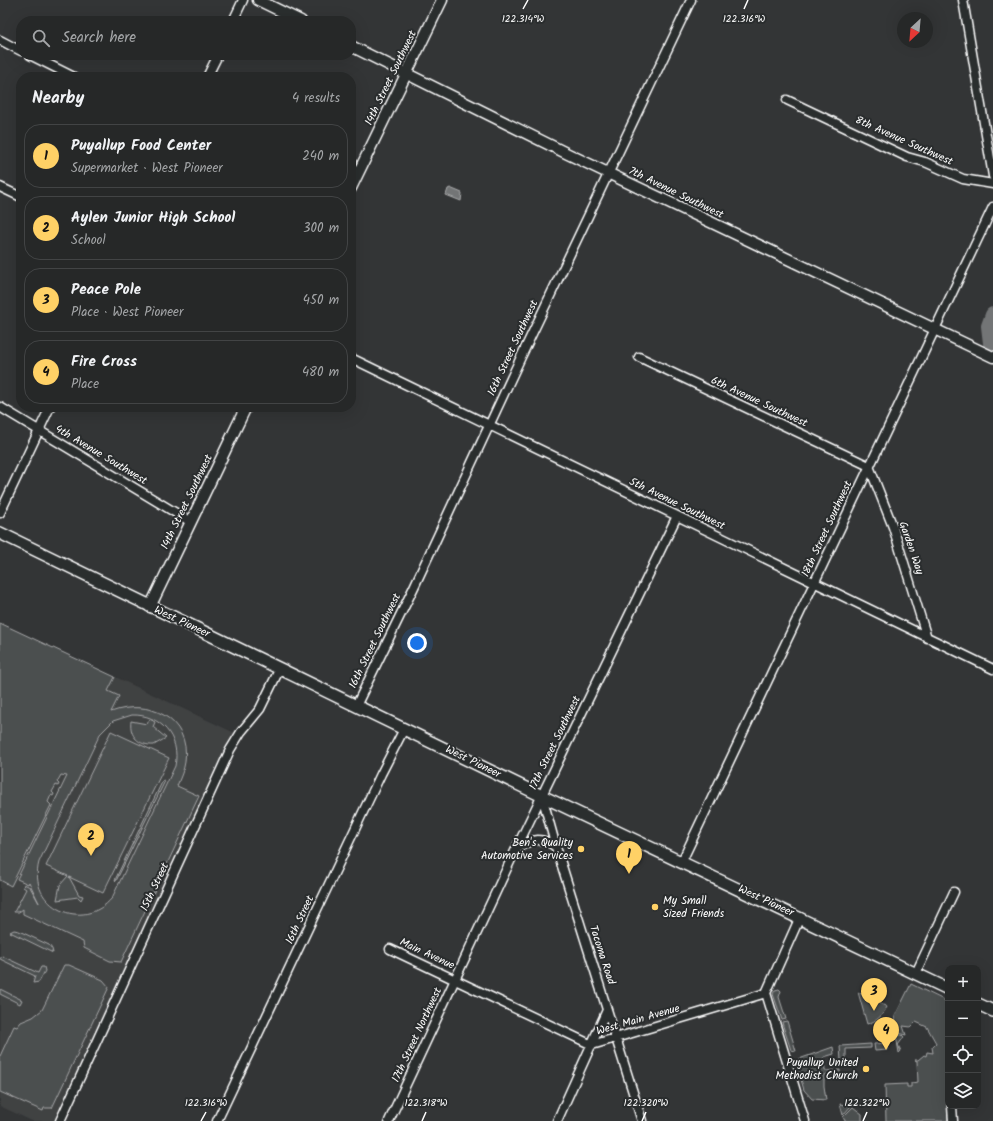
<!DOCTYPE html>
<meta charset="utf-8">
<style>
body{margin:0;font-family:Kalam,sans-serif;background:#2e3030;color:#f1f3f6}
.controls{position:absolute;right:12px;bottom:12px;display:grid;overflow:hidden;border-radius:8px;box-shadow:0 4px 16px #0002}
.controls button{width:36px;height:36px;display:grid;place-items:center;padding:0;border:0;border-bottom:1px solid #424445;background:#262828;color:#f1f3f6;font:20px sans-serif}
.compass{position:absolute;left:897px;top:12px;width:36px;height:36px;border-radius:50%;background:#262828;box-shadow:0 4px 16px #0002;rotate:206deg}
.you{position:absolute;left:417px;top:643px;width:14px;height:14px;margin:-10px;border:3px solid #fff;border-radius:50%;background:#1a73e8;box-shadow:0 0 0 6px #1a73e833}
.badge{display:grid;place-items:center;width:26px;height:26px;border-radius:50%;background:#ffd166;color:#111;font-size:13px;font-weight:700}
.pin{position:absolute;translate:-50% -33px;filter:drop-shadow(0 1px 2px #0008)}
.pin::after{content:'';position:absolute;top:21px;width:14px;height:12px;background:inherit;clip-path:polygon(0 0,100% 0,50% 100%)}
.list{margin:0;padding:0;list-style:none}
h2{display:flex;justify-content:space-between;align-items:center;height:52px;margin:0;padding:0 16px;font-size:17px}
h2 small{font-size:13px;font-weight:400;color:#a4a6a8}
.list li{display:grid;grid-template-columns:26px 1fr auto;gap:12px;align-items:center;box-sizing:border-box;height:64px;margin:0 8px 8px;padding:0 8px;border:1px solid #424445;border-radius:16px}
.list b{display:block;font-size:15px;white-space:nowrap}
.list p{margin:0;font-size:13px;white-space:nowrap;color:#a4a6a8}
.list em{font-size:13px;font-style:normal;color:#a4a6a8}
.icon{flex:none;width:22px;height:22px;fill:none;stroke:currentColor;stroke-width:2;stroke-linecap:round;stroke-linejoin:round}
.map{position:relative;flex:none;width:993px;height:1121px;overflow:hidden}
.search{position:absolute;background:#262828;box-shadow:0 4px 16px #0002;left:16px;top:16px;width:340px;height:44px;display:flex;align-items:center;gap:10px;box-sizing:border-box;padding:0 14px;border-radius:16px;color:#a4a6a8;font-size:15px}
.panel{position:absolute;background:#262828;box-shadow:0 4px 16px #0002;left:16px;top:72px;width:340px;height:340px;border-radius:16px}
.map>svg:first-child{display:block}
</style>
<div class="map">
<svg width="993" height="1121" viewBox="0 0 993 1121">
<rect width="100%" height="100%" fill="#333536"/>
<filter id="ink" filterUnits="userSpaceOnUse"><feTurbulence type="fractalNoise" baseFrequency=".025" numOctaves="2"/><feDisplacementMap in="SourceGraphic" scale="8" xChannelSelector="R" yChannelSelector="G"/><feConvolveMatrix kernelMatrix="1 2 1 2 8 2 1 2 1" color-interpolation-filters="sRGB"/></filter>
<g filter="url(#ink)">
<path fill="#404243" d="M 0,623 L 239,735 L 60,1121 L 32,1121 L 0,1106 Z"/>
<path fill="#4c4f50" stroke="#a6a7a8" fill-rule="evenodd" d="M 0,623 L 115,677 L 108,691 L 119,696 L 111,712 C 148,698 191,718 185,762 C 184,770 180,778 177,786 L 199,796 L 121,962 L 110,961 L 84,948 L 83,942 L 23,914 L 23,909 L 19,912 L 14,912 L 26,889 L 23,887 L 24,884 L 30,887 L 39,903 L 29,882 L 28,884 L 17,879 L 67,776 L 61,775 L 57,782 L 59,784 L 58,786 L 56,785 L 52,792 L 54,794 L 53,796 L 51,795 L 48,802 L 51,805 L 11,886 L 0,880 ZM 132,715 C 160,714 181,737 175,766 L 112,898 C 83,933 27,907 39,862 L 100,734 L 113,721 Z
M 150,719 L 155,722 L 153,727 L 166,738 L 154,745 C 139,746 129,736 131,721 L 147,724 Z
M 111,731 L 169,758 L 103,893 L 69,877 L 79,895 L 83,896 L 81,900 L 78,897 L 57,900 L 60,885 L 68,876 L 46,866 Z
M 163,780 L 165,781 L 116,881 L 115,880 Z
M 14,930 L 19,931 L 49,945 L 52,949 L 53,953 L 10,932 Z
M 2,956 L 38,973 L 41,967 L 44,967 L 45,971 L 39,982 L 33,983 L 35,976 L 0,959 Z
M 64,965 L 69,965 L 103,980 L 109,987 L 52,1108 L 44,1108 L 43,1111 L 0,1092 L 0,1056 L 14,1026 L 17,1027 L 21,1022 L 33,1017 L 42,1010 Z
M 911,984 L 948,1002 C 948,1042 946,1081 948,1121 L 886,1121 L 885,1085 L 907,1084 L 907,1087 L 911,1087 L 911,1083 L 918,1082 L 917,1061 L 915,1060 L 918,1060 L 924,1055 L 926,1056 L 927,1052 L 933,1053 L 932,1047 L 936,1043 L 927,1027 L 916,1022 L 911,1027 L 903,1026 L 906,1035 L 896,1032 L 895,1016 Z
M 0,989 L 22,1000 L 20,1004 L 0,994 Z
M 779,989 L 781,991 L 779,997 L 786,1019 L 782,1020 L 773,994 L 775,990 Z
M 858,992 L 887,1007 C 882,1016 877,1021 867,1024 Z
M 787,1021 L 796,1051 L 791,1050 L 783,1026 L 782,1022 Z
M 896,1035 L 902,1035 L 904,1037 L 898,1045 L 901,1051 L 899,1053 Z
M 887,1043 L 887,1050 L 875,1051 L 874,1044 Z
M 871,1044 L 871,1048 L 846,1049 L 846,1061 L 841,1061 L 840,1046 Z
M 833,1047 L 834,1054 L 824,1057 L 825,1071 L 840,1070 L 840,1074 L 824,1075 L 824,1086 L 826,1100 L 812,1099 L 804,1090 L 796,1063 L 799,1059 Z
M 840,1104 L 851,1106 L 843,1115 Z
M 853,1107 L 862,1114 L 862,1121 L 845,1121 L 843,1117 Z"/>
<path fill="#737576" stroke="#abacad" d="M 450,188 L 462,193 L 461,201 L 446,195 L 448,189 Z"/>
<g fill="none" stroke-linecap="round" stroke-linejoin="round">
<path stroke="#737576" stroke-width="16" d="M 991,343 L 989,326 L 993,315"/>
<defs>
<path id="minor" d="M 963,0 L 993,176
M 233,21 L 243,0
M 0,40 L 21,51
M 30,55 L 74,77
M 207,77 L 218,55
M 787,100 L 907,157 L 925,162 L 963,179 L 993,184
M 0,187 L 21,197
M 639,357 L 869,466 L 893,527 L 927,638
M 351,358 L 993,669
M 0,407 L 191,522
M 0,513 L 50,407
M 356,706 L 414,587 L 521,357 L 691,0
M 542,796 L 556,847 L 642,1121
M 517,849 C 531,838 542,837 556,847
M 682,861 L 993,207
M 390,949 L 592,1045 L 766,993
M 916,973 L 954,892
M 766,993 L 805,1121
M 766,993 L 800,917
M 952,1106 L 953,1121
M 60,1121 L 230,750 L 241,732 L 260,709 L 280,668
M 217,1121 L 381,774 L 404,729
M 389,1121 L 515,851 L 677,516
M 557,1121 L 607,1010"/>
<path id="tertiary" d="M 258,0 L 301,21
M 351,46 L 568,154 L 993,357
M 351,188 L 442,0
M 150,607 L 246,407"/>
<path id="secondary" d="M 0,533 L 542,796 L 948,989
M 978,1004 L 993,1011"/>
</defs>
<use href="#minor" stroke="#fff" stroke-width="11"/>
<use href="#tertiary" stroke="#fff" stroke-width="13"/>
<use href="#secondary" stroke="#fff" stroke-width="14"/>
<use href="#minor" stroke="#2a2d2e" stroke-width="8"/>
<use href="#tertiary" stroke="#2a2d2e" stroke-width="10"/>
<use href="#secondary" stroke="#2a2d2e" stroke-width="11"/>
</g>
</g>
<path fill="none" stroke="#fff" stroke-width="1.5" d="M 523,9 L 528,0M 744,9 L 748,0M 201,1121 L 206,1112M 422,1121 L 426,1112M 642,1121 L 646,1112M 863,1121 L 867,1112"/>
<g fill="#ffd166" stroke="#2a2d2e" stroke-width="1.5">
<circle cx="581" cy="849" r="4"/>
<circle cx="655" cy="907" r="4"/>
<circle cx="866" cy="1069" r="4"/>
</g>
<g text-anchor="middle" dominant-baseline="central" stroke-width="4" stroke-linejoin="round" paint-order="stroke">
<g font-size="11" fill="#fff" stroke="#2a2d2e">
<text transform="translate(391 78) rotate(-64)">14th Street Southwest</text>
<text transform="translate(904 141) rotate(24)">8th Avenue Southwest</text>
<text transform="translate(676 193) rotate(26)">7th Avenue Southwest</text>
<text transform="translate(513 348) rotate(-65)">16th Street Southwest</text>
<text transform="translate(759 402) rotate(25)">6th Avenue Southwest</text>
<text transform="translate(101 455) rotate(31)">4th Avenue Southwest</text>
<text transform="translate(187 502) rotate(-64)">14th Street Southwest</text>
<text transform="translate(677 504) rotate(26)">5th Avenue Southwest</text>
<text transform="translate(827 529) rotate(-65)">18th Street Southwest</text>
<text transform="translate(911 548) rotate(71)">Garden Way</text>
<text transform="translate(182 622) rotate(25)">West Pioneer</text>
<text transform="translate(375 641) rotate(-64)">16th Street Southwest</text>
<text transform="translate(555 743) rotate(-64)">17th Street Southwest</text>
<text transform="translate(473 762) rotate(26)">West Pioneer</text>
<text transform="translate(155 887) rotate(-65)">15th Street</text>
<text transform="translate(766 901) rotate(25)">West Pioneer</text>
<text transform="translate(300 920) rotate(-65)">16th Street</text>
<text transform="translate(427 954) rotate(25)">Main Avenue</text>
<text transform="translate(602 955) rotate(72)">Tacoma Road</text>
<text transform="translate(638 1020) rotate(-16)">West Main Avenue</text>
<text transform="translate(417 1035) rotate(-65)">17th Street Northwest</text>
</g>
<g font-size="11" fill="#fff" stroke="#2a2d2e" text-anchor="end">
<text x="573" y="843">Ben's Quality<tspan x="573" dy="13">Automotive Services</tspan></text>
<text x="663" y="901" text-anchor="start">My Small<tspan x="663" dy="13">Sized Friends</tspan></text>
<text x="858" y="1063">Puyallup United<tspan x="858" dy="13">Methodist Church</tspan></text>
</g>
</g>
<g font-size="10" text-anchor="middle" fill="#fff" stroke="#2a2d2e" stroke-width="4" stroke-linejoin="round" paint-order="stroke">
<text x="523" y="22">122.314°W</text>
<text x="744" y="22">122.316°W</text>
<text x="206" y="1106">122.316°W</text>
<text x="426" y="1106">122.318°W</text>
<text x="646" y="1106">122.320°W</text>
<text x="867" y="1106">122.322°W</text>
</g>
</svg>
<div class="controls">
<button>+</button>
<button>−</button>
<button><svg class="icon" aria-label="locate" viewBox="0 0 24 24"><circle cx="12" cy="12" r="6"/><path d="M12 2v4M12 18v4M2 12h4M18 12h4"/></svg></button>
<button><svg class="icon" aria-label="layers" viewBox="0 0 24 24"><path d="M12 4l9 5-9 5-9-5zM3 14l9 5 9-5"/></svg></button>
</div>
<svg class="compass" viewBox="-18 -18 36 36"><path d="M0-13l5 13h-10z" fill="#e53935"/><path d="M0 13l5-13h-10z" fill="#a4a6a8"/></svg>
<div class="you"></div>
<div class="pin badge" style="left:629px;top:874px">1</div>
<div class="pin badge" style="left:91px;top:856px">2</div>
<div class="pin badge" style="left:874px;top:1011px">3</div>
<div class="pin badge" style="left:886px;top:1050px">4</div>
<div class="search"><svg class="icon" aria-label="search" viewBox="0 0 24 24"><circle cx="10" cy="10" r="6"/><path d="M15 15l6 6"/></svg>Search here</div>
<section class="panel">
<h2>Nearby<small>4 results</small></h2>
<ul class="list">
<li><span class="badge">1</span><div><b>Puyallup Food Center</b><p>Supermarket · West Pioneer</p></div><em>240 m</em></li>
<li><span class="badge">2</span><div><b>Aylen Junior High School</b><p>School</p></div><em>300 m</em></li>
<li><span class="badge">3</span><div><b>Peace Pole</b><p>Place · West Pioneer</p></div><em>450 m</em></li>
<li><span class="badge">4</span><div><b>Fire Cross</b><p>Place</p></div><em>480 m</em></li>
</ul>
</section>
</div>
